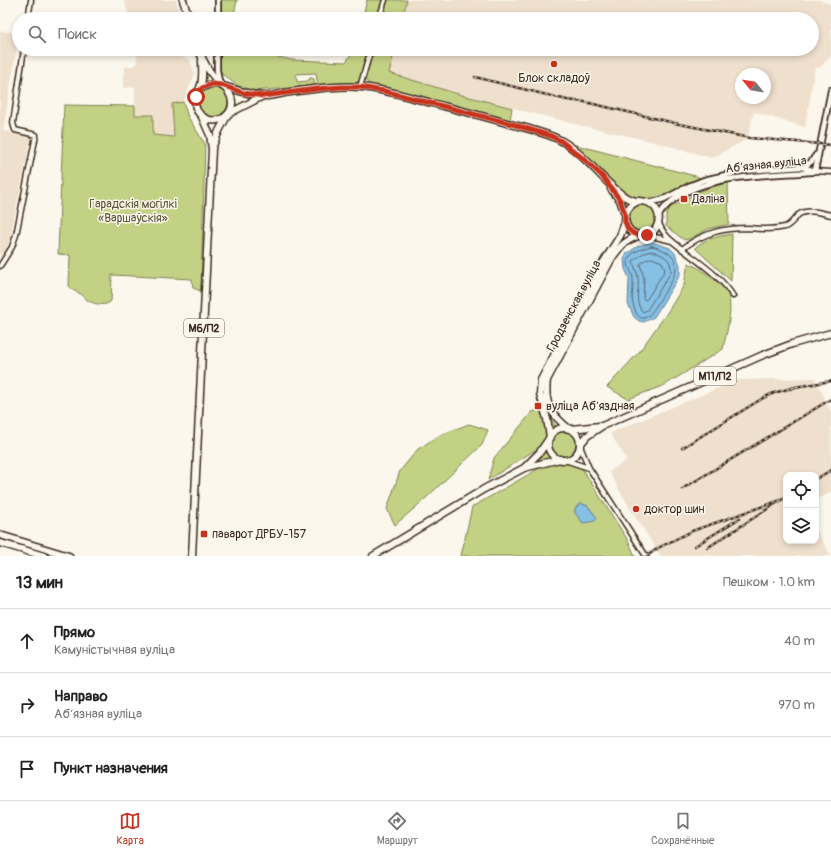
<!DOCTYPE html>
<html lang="ru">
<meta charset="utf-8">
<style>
body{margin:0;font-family:Pangolin,sans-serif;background:#f6f6f6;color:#222}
.controls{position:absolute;right:12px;bottom:12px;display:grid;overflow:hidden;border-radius:8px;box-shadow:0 2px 6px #0003}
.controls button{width:36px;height:36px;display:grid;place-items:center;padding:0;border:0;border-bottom:1px solid #e0e0e0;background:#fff;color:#222;font:20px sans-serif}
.compass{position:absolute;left:735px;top:68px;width:36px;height:36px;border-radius:50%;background:#fff;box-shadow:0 2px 6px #0003;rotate:300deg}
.stop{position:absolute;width:12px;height:12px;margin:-9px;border:3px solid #c8321e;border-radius:50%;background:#fff}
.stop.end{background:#c8321e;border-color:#fff;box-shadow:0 1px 4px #0008}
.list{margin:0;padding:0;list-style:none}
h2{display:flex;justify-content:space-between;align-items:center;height:52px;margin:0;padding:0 16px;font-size:17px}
h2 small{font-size:13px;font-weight:400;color:#767676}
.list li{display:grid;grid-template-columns:26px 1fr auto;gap:12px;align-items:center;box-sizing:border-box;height:64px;padding:0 16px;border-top:1px solid #e0e0e0}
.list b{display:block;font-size:15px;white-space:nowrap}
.list p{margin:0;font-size:13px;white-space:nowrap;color:#767676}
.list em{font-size:13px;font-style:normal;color:#767676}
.icon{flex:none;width:22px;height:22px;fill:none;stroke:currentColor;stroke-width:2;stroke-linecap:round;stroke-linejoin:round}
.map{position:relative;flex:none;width:831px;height:556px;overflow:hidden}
.search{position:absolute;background:#fff;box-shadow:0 2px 6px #0003;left:12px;right:12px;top:12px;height:44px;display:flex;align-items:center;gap:10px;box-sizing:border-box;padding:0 14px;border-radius:22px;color:#767676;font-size:15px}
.sheet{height:244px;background:#fff}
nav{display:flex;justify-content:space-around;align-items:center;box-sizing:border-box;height:56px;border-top:1px solid #e0e0e0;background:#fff;font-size:11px;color:#767676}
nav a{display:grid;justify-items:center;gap:2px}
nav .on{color:#c8321e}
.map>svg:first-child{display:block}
</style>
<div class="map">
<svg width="831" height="556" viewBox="0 0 831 556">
<rect width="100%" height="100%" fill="#fbf7ec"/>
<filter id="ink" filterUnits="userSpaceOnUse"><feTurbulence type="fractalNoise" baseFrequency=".025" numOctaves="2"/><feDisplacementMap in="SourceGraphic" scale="8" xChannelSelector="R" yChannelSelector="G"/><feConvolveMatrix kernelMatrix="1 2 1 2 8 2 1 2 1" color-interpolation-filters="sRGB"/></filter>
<g filter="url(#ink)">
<path fill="#efdfcd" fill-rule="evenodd" d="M 124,0 L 176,0 L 180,12 L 149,19 L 130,19 Z
M 407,0 L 818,0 L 831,4 L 831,56 L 819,68 L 815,67 L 805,127 L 754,112 L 747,139 L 712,158 L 655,142 L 571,123 L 458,94 L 389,73 L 395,49 L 812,49 L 812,19 L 402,19 ZM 741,74 L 765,74 L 765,98 L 741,98 Z
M 0,31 L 19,33 L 3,131 L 31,137 L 8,247 L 0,259 Z
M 138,49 L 161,49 L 190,60 L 195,74 L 183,102 L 172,105 L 174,137 L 153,135 L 135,115 L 135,87 L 123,88 L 125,67 L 136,65 Z
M 815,378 L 831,412 L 831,492 L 816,500 L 816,475 L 786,475 L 786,541 L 816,541 L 816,530 L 831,556 L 710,556 L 708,554 L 694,556 L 661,556 L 631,510 L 609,472 L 627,460 L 610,433 L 738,380 Z"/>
<path fill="#c3d185" stroke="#7f7e52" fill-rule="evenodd" d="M 221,0 L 237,0 L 233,19 L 220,19 Z
M 367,0 L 407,0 L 402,19 L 362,19 Z
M 219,49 L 242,49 L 292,60 L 346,62 L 353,51 L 361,53 L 363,49 L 395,49 L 389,73 L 458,94 L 512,108 L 510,120 L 383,87 L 370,85 L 367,81 L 359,81 L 355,83 L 320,85 L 317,81 L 316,73 L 296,74 L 297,82 L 308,81 L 310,78 L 312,78 L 314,79 L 315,86 L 252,91 L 238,86 L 222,74 L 219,68 Z
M198 102a15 15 0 1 1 30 0a15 15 0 1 1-30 0Z
M 183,102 L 188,117 L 205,144 L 201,291 L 193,288 L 192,279 L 112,275 L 111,301 C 106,307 93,304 87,300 C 85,298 84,296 82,295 C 77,291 73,292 69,286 L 70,255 L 58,254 L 64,105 L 135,106 L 135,115 L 153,115 L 153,135 L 174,137 L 172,104 Z
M 576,145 L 699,177 L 700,179 L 676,190 L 662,198 L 654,201 L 634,198 L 619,190 L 586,156 L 574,146 Z
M 728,182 L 729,224 L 708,229 L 689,239 L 684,240 L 666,226 L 666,214 L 671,207 L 700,191 Z
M629 218a13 13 0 1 1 26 0a13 13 0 1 1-26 0Z
M 732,234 L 731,281 L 695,248 C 703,239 719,236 732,234 Z
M 688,263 C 696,266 702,270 709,276 C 715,280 721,284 726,291 C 735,305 726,334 723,349 L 665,385 L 628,399 L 607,387 L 639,352 L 669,310 L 684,285 Z
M 542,409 L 547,412 L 559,432 C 574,429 581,441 572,453 L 629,542 L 635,556 L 461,556 L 472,507 L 545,465 L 535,450 L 488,480 L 494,458 L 532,412 ZM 580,503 L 588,506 L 597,518 L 583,523 L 575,513 L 575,509 Z
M 469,424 L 488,430 L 482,445 L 424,500 L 395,525 L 387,509 L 400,471 L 418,449 L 440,435 Z"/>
<path fill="#86c0e5" stroke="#688495" d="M 652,242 L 670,248 L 675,253 L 680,265 L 680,275 L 654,317 L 644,322 L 639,321 L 634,317 L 628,304 L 629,278 L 625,269 L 624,260 L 626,254 L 638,246 Z
M 580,503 L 588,506 L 597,518 L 595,521 L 583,523 L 575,513 L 575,509 Z"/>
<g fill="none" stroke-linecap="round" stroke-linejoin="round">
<path stroke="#59666e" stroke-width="1" d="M 652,246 C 694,258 671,281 656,306 C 653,310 649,318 643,318 C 639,318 637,315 636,312 C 629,298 634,293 633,279 C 633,272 624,264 630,256 C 635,250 645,248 652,246 Z
M 652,251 C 663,255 672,258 671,272 L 647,310 L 643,312 C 633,301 640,290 638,277 C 637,271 634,267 633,261 L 642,254 Z
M 652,258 L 662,262 L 665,270 L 647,299 L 645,300 L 643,298 L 644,278 L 640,264 L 645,260 Z"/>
<defs>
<path id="minor" d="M 28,19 L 31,0
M 379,19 L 385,0
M 360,87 L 371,49
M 815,171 L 831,172
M 659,223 C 663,236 676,244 686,252 C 703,265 722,278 733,296
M 647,235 L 672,241
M 682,249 C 703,233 722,228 748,228 C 759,229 773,230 785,227 C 791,225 794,219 798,215 C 807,208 822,213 831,215
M 0,266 L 12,247 L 16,235 L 36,135 L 15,130 L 13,123 L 24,49
M 580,446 L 589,468 L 646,556
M 562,459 L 589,468"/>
<path id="tertiary" d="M 218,19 L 218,0
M 217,49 L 217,70 L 219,81
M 804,167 L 811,162 L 816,155
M 815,171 L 831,90
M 649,203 L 664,199 L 691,185 L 704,180 L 743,171 L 802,167 L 815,171
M 659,215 C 686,173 767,176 812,172"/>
<path id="primary" d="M 183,0 L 189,19
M 199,49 C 203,64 211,74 221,85
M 223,86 C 236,90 248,94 261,96 C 271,97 282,93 291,92 C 314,89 338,85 361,87 C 385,89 408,97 432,103 C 459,110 487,117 514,125 C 529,129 546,133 560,140 C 584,153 600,178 621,194 C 626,198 633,201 640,201 C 643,202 646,201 649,203 C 658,207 661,218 657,226 C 655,231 651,234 646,235 C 624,239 616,209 639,201
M 198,91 C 224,68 246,108 221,119 C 209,124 195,115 195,102 C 195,96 199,91 201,85 C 203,77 202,68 202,60
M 228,114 L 263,96
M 212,148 L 219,131 L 227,116
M 611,189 L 620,200 L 625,214
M 569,429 C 551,414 544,405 547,380 L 612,258 C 621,245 625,241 640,235
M 550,437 L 547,419 L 540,394 L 541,380 L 603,263 L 620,236 L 625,222
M 192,556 L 212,149 L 210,135 L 202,117"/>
<path id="trunk" d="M548 444a16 16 0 1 1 32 0a16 16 0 1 1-32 0Z
M 571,429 L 600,426
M 580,445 L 587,436 L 602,426 L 763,355 L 792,344 L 831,333
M 524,468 L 540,452 L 548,440
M 0,535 L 69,556
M 0,543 L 44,556
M 373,556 L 484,489 L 524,468 L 560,459"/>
</defs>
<use href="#minor" stroke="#3b2a1e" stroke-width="7"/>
<use href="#tertiary" stroke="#3b2a1e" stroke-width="8"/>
<use href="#primary" stroke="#3b2a1e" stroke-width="9"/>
<use href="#trunk" stroke="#3b2a1e" stroke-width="9"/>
<use href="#minor" stroke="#fbf7ec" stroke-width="4"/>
<use href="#tertiary" stroke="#fbf7ec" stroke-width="4.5"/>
<use href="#primary" stroke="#fbf7ec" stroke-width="6"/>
<use href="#trunk" stroke="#fbf7ec" stroke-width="6"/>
<defs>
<path id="rail" d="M 475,77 L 567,100 L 585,102 L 679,124 L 750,138 L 831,145
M 790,389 L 795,387 L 831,381
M 682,448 L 763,398 L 774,393 L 795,387
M 816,479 L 831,470
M 682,489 L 831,399
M 695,546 L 740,518
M 707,548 L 786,497
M 647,556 L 658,548 L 692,531 L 781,500"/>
</defs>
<use href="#rail" stroke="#3b2a1e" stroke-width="2.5"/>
<use href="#rail" stroke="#fbf7ec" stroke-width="1" stroke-dasharray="3" stroke-linecap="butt"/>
</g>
</g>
<g fill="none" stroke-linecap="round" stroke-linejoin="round" filter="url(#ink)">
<path stroke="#c8321e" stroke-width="5" d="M 196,97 L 202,88 L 212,84 L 221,85 L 244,93 L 263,96 L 317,89 L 341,87 L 360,87 L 384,91 L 512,124 L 551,136 L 561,141 L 585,160 L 602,176 L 620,200 L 625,214 L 625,222 L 628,229 L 633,233 L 640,236 L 647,235"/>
</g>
<g fill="#c8321e" stroke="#fbf7ec" stroke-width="1.5">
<circle cx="554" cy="64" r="4"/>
<rect x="680" y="195" width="8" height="8" rx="2"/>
<rect x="534" y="402" width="8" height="8" rx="2"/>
<circle cx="636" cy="509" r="4"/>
<rect x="200" y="530" width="8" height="8" rx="2"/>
</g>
<g text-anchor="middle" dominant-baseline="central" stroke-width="3" stroke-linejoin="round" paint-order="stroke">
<g fill="#fbf7ec" stroke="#75685c" stroke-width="1">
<rect x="184" y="319" width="40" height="18" rx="3"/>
<rect x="694" y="367" width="42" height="18" rx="3"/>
</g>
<g font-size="11" font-weight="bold" fill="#3b2a1e">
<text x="204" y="328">М6/П2</text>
<text x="715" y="376">М11/П2</text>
</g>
<g font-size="12" fill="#3b2a1e" stroke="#fbf7ec" text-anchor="start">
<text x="554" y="78" text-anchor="middle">Блок складоў</text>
<text x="692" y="199">Даліна</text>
<text x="546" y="406">вуліца Абʼяздная</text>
<text x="644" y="509">доктор шин</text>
<text x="212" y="534">паварот ДРБУ-157</text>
</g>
<g font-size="12" fill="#3b2a1e" stroke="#fbf7ec">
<text transform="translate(766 165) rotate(-6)">Абʼязная вуліца</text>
<text transform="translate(574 306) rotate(-62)">Гродзенская вуліца</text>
</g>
<g font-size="12" fill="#5d5438" stroke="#fbf7ec">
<text x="133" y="204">Гарадскія могілкі<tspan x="133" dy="14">«Варшаўскія»</tspan></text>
</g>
</g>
</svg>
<div class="controls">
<button><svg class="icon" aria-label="locate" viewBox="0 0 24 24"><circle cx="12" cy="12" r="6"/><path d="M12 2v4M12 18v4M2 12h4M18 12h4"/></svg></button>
<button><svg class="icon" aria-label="layers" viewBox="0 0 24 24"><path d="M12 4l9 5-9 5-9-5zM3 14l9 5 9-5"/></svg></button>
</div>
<svg class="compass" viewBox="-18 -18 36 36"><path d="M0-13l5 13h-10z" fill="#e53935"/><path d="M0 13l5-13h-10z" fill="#767676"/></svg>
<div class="stop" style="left:196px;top:97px"></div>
<div class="stop end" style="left:647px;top:235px"></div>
<div class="search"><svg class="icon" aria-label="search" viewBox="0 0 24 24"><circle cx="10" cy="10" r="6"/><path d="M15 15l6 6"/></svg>Поиск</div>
</div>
<section class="sheet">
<h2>13 мин<small>Пешком · 1.0 km</small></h2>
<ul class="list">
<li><svg class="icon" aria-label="ahead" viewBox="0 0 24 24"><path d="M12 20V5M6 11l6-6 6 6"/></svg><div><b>Прямо</b><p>Камуністычная вуліца</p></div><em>40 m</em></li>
<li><svg class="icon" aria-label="right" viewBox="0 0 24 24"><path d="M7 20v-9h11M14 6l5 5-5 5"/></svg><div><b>Направо</b><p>Абʼязная вуліца</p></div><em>970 m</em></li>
<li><svg class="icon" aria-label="arrive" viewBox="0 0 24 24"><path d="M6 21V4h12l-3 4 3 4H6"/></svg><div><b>Пункт назначения</b></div></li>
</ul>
</section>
<nav>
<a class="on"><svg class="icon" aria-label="map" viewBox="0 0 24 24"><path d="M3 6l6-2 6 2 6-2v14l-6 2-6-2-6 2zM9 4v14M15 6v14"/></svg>Карта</a>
<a><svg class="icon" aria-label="directions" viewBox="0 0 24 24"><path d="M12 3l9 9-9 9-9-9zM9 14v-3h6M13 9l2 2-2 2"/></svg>Маршрут</a>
<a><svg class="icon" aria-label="saved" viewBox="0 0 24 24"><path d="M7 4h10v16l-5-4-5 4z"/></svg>Сохранённые</a>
</nav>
